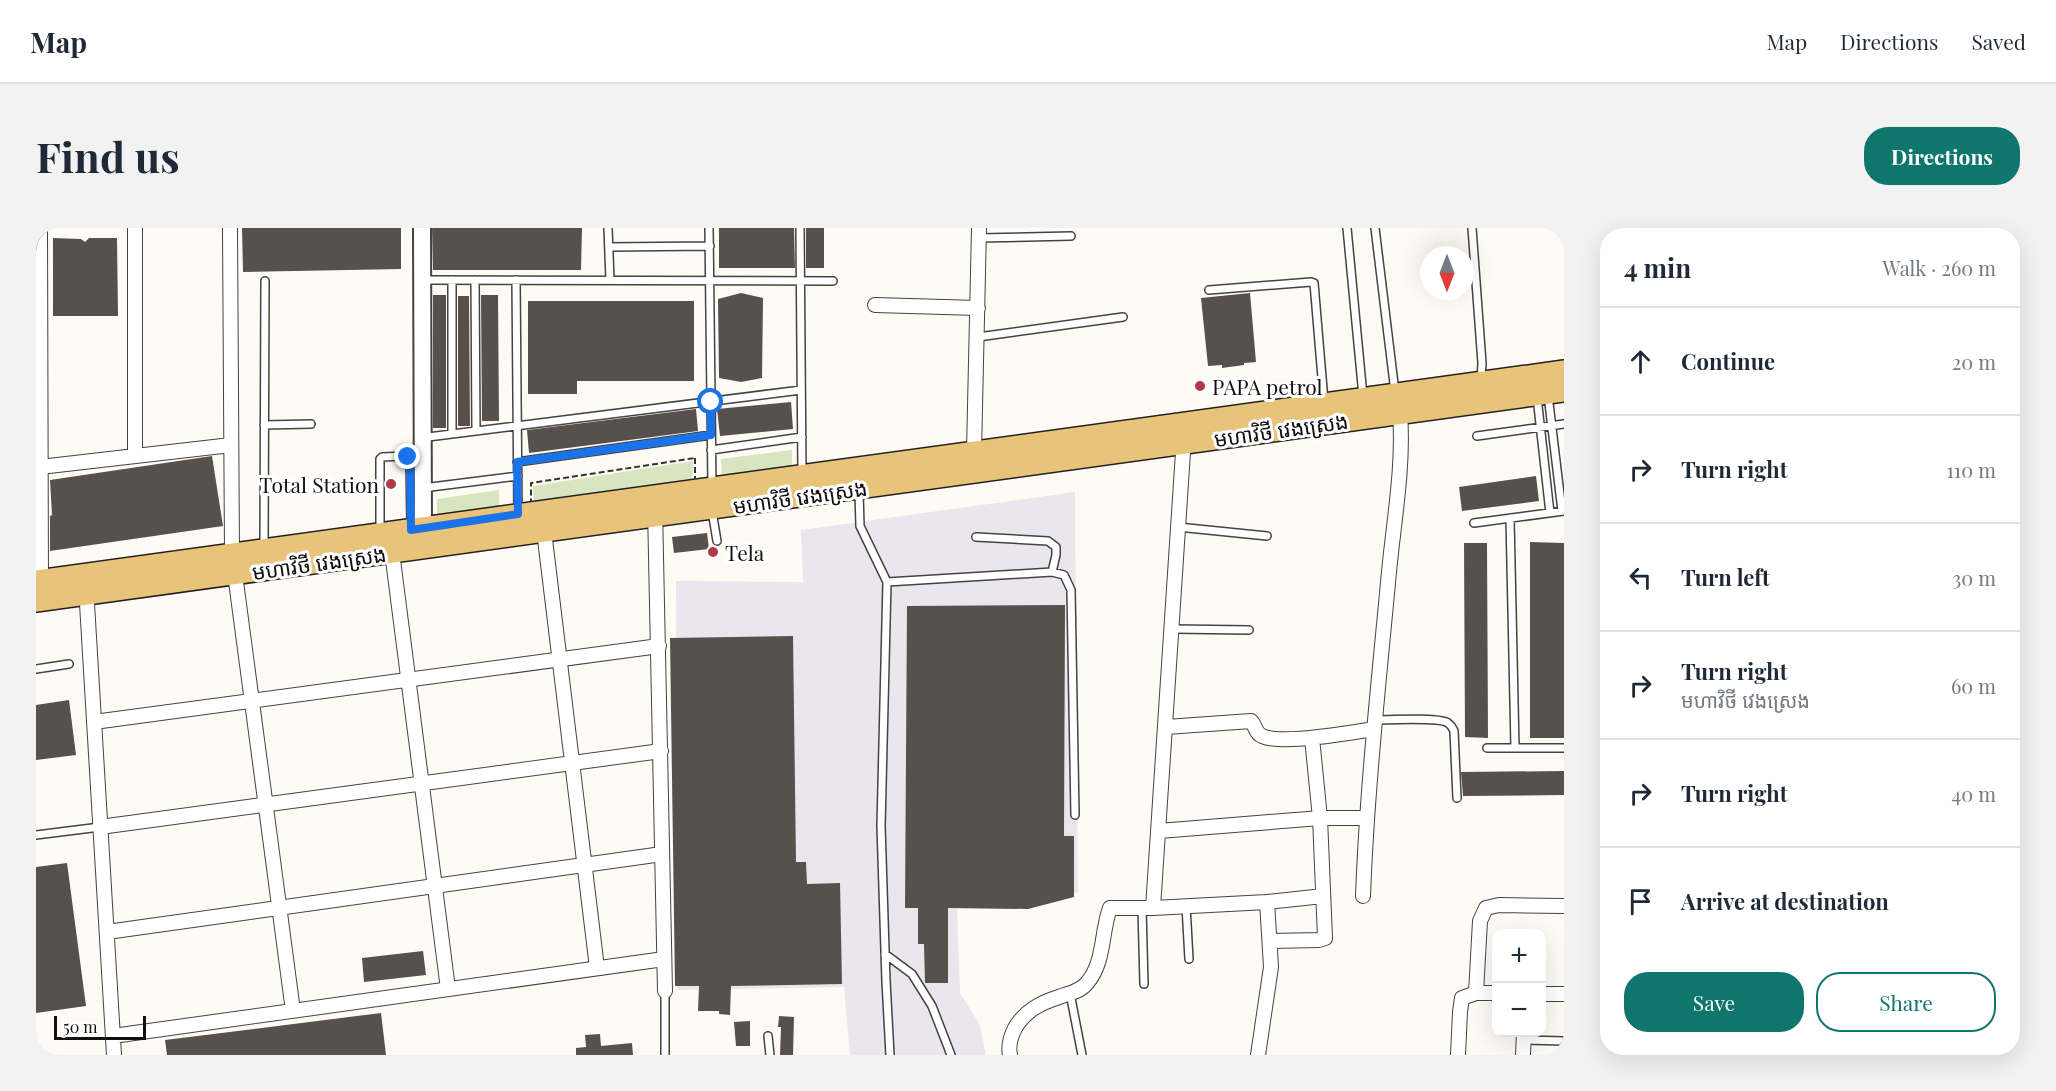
<!DOCTYPE html>
<meta charset="utf-8">
<style>
body{margin:0;font-family:"Playfair Display","Noto Sans Khmer",serif;background:#f2f2f3;color:#1f2937}
.controls{position:absolute;right:18px;bottom:18px;display:grid;overflow:hidden;border-radius:12px;box-shadow:0 6px 24px #0002}
.controls button{width:54px;height:54px;display:grid;place-items:center;padding:0;border:0;border-bottom:2px solid #e0e1e3;background:#fff;color:#1f2937;font:30px sans-serif}
.compass{position:absolute;left:1384px;top:18px;width:54px;height:54px;border-radius:50%;background:#fff;box-shadow:0 6px 24px #0002;rotate:180deg}
.scale{position:absolute;left:18px;bottom:15px;width:92px;box-sizing:border-box;padding-left:6px;border:3px solid #101010;border-top:0;font-size:16px;line-height:21px;white-space:nowrap;color:#101010;-webkit-text-stroke:4px #fff;paint-order:stroke}
.stop{position:absolute;width:18px;height:18px;margin:-14px;border:4px solid #1a73e8;border-radius:50%;background:#fff}
.stop.end{background:#1a73e8;border-color:#fff;box-shadow:0 2px 6px #0008}
.list{margin:0;padding:0;list-style:none}
h2{display:flex;justify-content:space-between;align-items:center;height:78px;margin:0;padding:0 24px;font-size:26px}
h2 small{font-size:20px;font-weight:400;color:#747a83}
.list li{display:grid;grid-template-columns:39px 1fr auto;gap:18px;align-items:center;box-sizing:border-box;height:108px;padding:0 24px;border-top:2px solid #e0e1e3}
.list b{display:block;font-size:22px;white-space:nowrap}
.list p{margin:0;font-size:20px;white-space:nowrap;color:#747a83}
.list em{font-size:20px;font-style:normal;color:#747a83}
.actions{display:flex;gap:12px;padding:18px 24px}
.actions a{flex:1;padding:14px 0;border:2px solid #0f766e;border-radius:24px;text-align:center;font-size:21px;color:#0f766e}
.actions .main{background:#0f766e;color:#fff}
.icon{flex:none;width:33px;height:33px;fill:none;stroke:currentColor;stroke-width:2;stroke-linecap:round;stroke-linejoin:round}
.map{position:relative;flex:none;width:1528px;height:827px;overflow:hidden;border-radius:24px}
header{display:flex;align-items:center;gap:36px;box-sizing:border-box;height:84px;padding:0 30px;background:#fff;border-bottom:2px solid #e0e1e3}
header strong{font-size:28px}
nav{display:flex;gap:33px;margin-inline-start:auto;font-size:21px}
.intro{display:flex;align-items:center;justify-content:space-between;box-sizing:border-box;height:144px;padding:0 36px}
h1{margin:0;font-size:42px}
.button{padding:15px 27px;border-radius:24px;background:#0f766e;color:#fff;font-size:21px;font-weight:700}
main{display:flex;gap:36px;padding:0 36px}
aside{flex:1;background:#fff;border-radius:24px;box-shadow:0 6px 24px #0002}
.map>svg:first-child{display:block}
</style>
<header>
<strong>Map</strong>
<nav><a>Map</a><a>Directions</a><a>Saved</a></nav>
</header>
<div class="intro"><h1>Find us</h1><a class="button">Directions</a></div>
<main>
<div class="map">
<svg width="1528" height="827" viewBox="0 0 1528 827">
<rect width="100%" height="100%" fill="#fefbf4"/>
<path fill="#ebe5ed" d="M 1039,264 L 1042,664 L 1004,676 L 921,677 L 924,765 L 944,797 L 950,827 L 814,827 L 808,759 L 641,762 L 640,353 L 767,354 L 765,302 Z"/>
<path fill="#d7e5c0" d="M 756,222 L 756,242 L 686,251 L 685,231 Z
M 657,233 L 656,256 L 498,278 L 497,258 Z
M 463,262 L 463,283 L 401,291 L 401,271 Z"/>
<path fill="#57504d" d="M 206,0 L 365,0 L 365,41 L 207,44 Z
M 396,0 L 546,0 L 545,42 L 397,42 Z
M 683,0 L 758,0 L 759,40 L 683,40 Z
M 770,0 L 788,0 L 788,40 L 770,40 Z
M 17,10 L 45,11 L 49,14 L 53,10 L 81,10 L 82,88 L 17,88 Z
M 705,65 L 727,70 L 726,150 L 705,154 L 683,150 L 682,71 Z
M 1214,65 L 1220,134 L 1208,135 L 1208,137 L 1186,140 L 1186,137 L 1172,138 L 1165,70 Z
M 397,67 L 410,67 L 410,200 L 397,200 Z
M 445,67 L 462,67 L 463,193 L 446,193 Z
M 422,68 L 433,68 L 434,198 L 422,198 Z
M 492,73 L 658,73 L 658,153 L 541,153 L 541,166 L 492,166 Z
M 755,174 L 757,201 L 684,208 L 681,181 Z
M 660,181 L 662,203 L 493,225 L 491,202 Z
M 176,228 L 187,298 L 14,323 L 14,288 L 16,287 L 14,252 Z
M 1500,248 L 1503,273 L 1426,283 L 1423,259 Z
M 671,305 L 673,321 L 638,325 L 636,309 Z
M 1494,314 L 1528,315 L 1528,510 L 1494,510 Z
M 1428,315 L 1451,315 L 1452,510 L 1429,509 Z
M 1029,377 L 1028,608 L 1038,608 L 1038,669 L 992,681 L 912,680 L 912,755 L 889,755 L 888,716 L 882,716 L 882,680 L 869,680 L 871,378 Z
M 757,408 L 760,634 L 770,634 L 771,656 L 804,655 L 806,756 L 695,758 L 694,787 L 683,786 L 683,783 L 662,783 L 663,758 L 639,758 L 634,410 Z
M 33,472 L 40,527 L 0,532 L 0,477 Z
M 1528,543 L 1528,567 L 1427,568 L 1425,544 Z
M 31,635 L 50,778 L 0,785 L 0,639 Z
M 387,723 L 390,747 L 328,754 L 326,730 Z
M 345,785 L 350,827 L 131,827 L 129,812 Z
M 743,788 L 758,789 L 757,827 L 744,827 L 745,799 L 742,799 Z
M 714,793 L 714,818 L 700,818 L 698,794 Z
M 564,806 L 565,818 L 596,815 L 597,827 L 540,827 L 540,820 L 550,819 L 549,807 Z"/>
<g fill="none" stroke-linecap="round" stroke-linejoin="round">
<defs>
<path id="service" d="M 572,0 L 574,52
M 673,0 L 676,258
M 764,0 L 766,246
M 1311,0 L 1327,168
M 1339,0 L 1359,164
M 1436,0 L 1446,135 L 1445,153
M 943,10 L 1035,8
M 573,19 L 674,18
M 389,52 L 797,53
M 416,52 L 416,206
M 439,52 L 440,203
M 480,52 L 482,284
M 1173,62 L 1275,54 L 1278,55 L 1288,173
M 942,109 L 1087,89
M 1512,167 L 1526,283
M 1501,169 L 1514,285
M 228,197 L 275,196
M 1441,208 L 1528,196
M 392,209 L 765,162
M 675,222 L 766,209
M 481,234 L 675,207
M 387,260 L 482,248
M 823,263 L 824,298 L 851,354 L 845,598 L 850,753 L 854,827
M 676,283 L 681,313
M 1474,290 L 1479,520
M 1438,295 L 1528,283
M 1142,299 L 1231,308
M 344,303 L 344,231 L 346,229 L 370,228 L 374,231 L 375,299
M 940,309 L 1012,313 L 1020,319 L 1020,327 L 1016,344
M 228,318 L 229,53
M 851,354 L 1016,344 L 1028,347 L 1035,362 L 1039,587
M 1136,401 L 1213,402
M 0,441 L 33,436
M 1339,492 C 1353,492 1403,489 1412,495 C 1416,498 1416,499 1418,503 L 1421,570
M 1451,520 L 1528,520
M 0,607 L 64,599
M 1150,678 L 1153,731
M 1106,680 L 1108,756
M 849,726 L 876,746 L 896,778 L 915,827
M 629,763 L 629,827
M 1034,765 L 1046,827
M 732,808 L 734,827
M 1487,812 L 1528,813"/>
<path id="minor" d="M 4,0 L 5,358
M 99,0 L 99,227
M 194,0 L 196,326
M 839,77 L 942,80
M 938,224 L 943,0
M 4,239 L 195,217
M 619,280 L 629,763
M 508,303 L 561,740
M 356,324 L 412,761
M 199,346 L 257,783
M 50,359 L 78,827
M 58,494 L 623,418
M 1130,499 L 1215,493 C 1220,498 1219,505 1226,508 C 1245,517 1314,505 1338,501
M 64,599 L 625,523
M 1123,603 L 1284,590 L 1330,590
M 1327,668 C 1331,560 1343,452 1353,344 C 1358,291 1368,238 1364,185
M 1117,680 L 1148,209
M 71,704 L 626,626
M 1234,713 L 1283,712 L 1289,710 L 1284,590 L 1276,510
M 1440,765 L 1444,693 L 1450,680 L 1463,677 L 1528,678
M 1506,766 L 1528,766
M 77,808 L 628,731
M 974,827 C 972,818 975,808 979,800 C 989,783 1004,775 1023,769 C 1033,765 1044,764 1051,755 C 1069,734 1065,704 1074,680 L 1117,680 L 1231,674 L 1287,668
M 1222,827 L 1235,739 L 1231,674
M 1422,827 L 1424,784 L 1426,770 L 1440,765 L 1460,765
M 1487,827 L 1488,804"/>
<path id="tertiary" d="M 386,0 L 387,300"/>
<path id="primary" d="M 0,353 L 1528,143
M 0,373 L 1528,163"/>
</defs>
<use href="#service" stroke="#434343" stroke-width="10"/>
<use href="#minor" stroke="#434343" stroke-width="16"/>
<use href="#tertiary" stroke="#434343" stroke-width="20"/>
<use href="#primary" stroke="#212121" stroke-width="24"/>
<path stroke="#323232" stroke-width="2" stroke-dasharray="6 3" stroke-linecap="butt" d="M 659,230 L 659,258 L 495,281 L 495,255 Z"/>
<use href="#service" stroke="#fff" stroke-width="7"/>
<use href="#minor" stroke="#fff" stroke-width="14"/>
<use href="#tertiary" stroke="#fff" stroke-width="16"/>
<use href="#primary" stroke="#e8c379" stroke-width="21"/>
</g>
<g fill="none" stroke-linecap="round" stroke-linejoin="round">
<path stroke="#1a73e8" stroke-width="8" d="M 372,229 L 374,235 L 375,302 L 482,286 L 481,234 L 675,207 L 675,174"/>
</g>
<g fill="#b03849" stroke="#fff" stroke-width="2">
<circle cx="1164" cy="158" r="6"/>
<circle cx="355" cy="256" r="6"/>
<circle cx="677" cy="324" r="6"/>
</g>
<g text-anchor="middle" dominant-baseline="central" stroke-width="6" stroke-linejoin="round" paint-order="stroke">
<g font-size="21" fill="#101010" stroke="#fff" text-anchor="start">
<text x="1176" y="158">PAPA petrol</text>
<text x="343" y="256" text-anchor="end">Total Station</text>
<text x="689" y="324">Tela</text>
</g>
<g font-size="21" fill="#101010" stroke="#fff">
<text transform="translate(1245 201) rotate(-8)">មហាវិថី វេងស្រេង</text>
<text transform="translate(764 268) rotate(-8)">មហាវិថី វេងស្រេង</text>
<text transform="translate(283 334) rotate(-8)">មហាវិថី វេងស្រេង</text>
</g>
</g>
</svg>
<div class="controls">
<button>+</button>
<button>−</button>
</div>
<svg class="compass" viewBox="-18 -18 36 36"><path d="M0-13l5 13h-10z" fill="#e53935"/><path d="M0 13l5-13h-10z" fill="#747a83"/></svg>
<div class="scale">50 m</div>
<div class="stop" style="left:675px;top:174px"></div>
<div class="stop end" style="left:372px;top:229px"></div>
</div>
<aside>
<h2>4 min<small>Walk · 260 m</small></h2>
<ul class="list">
<li><svg class="icon" aria-label="ahead" viewBox="0 0 24 24"><path d="M12 20V5M6 11l6-6 6 6"/></svg><div><b>Continue</b></div><em>20 m</em></li>
<li><svg class="icon" aria-label="right" viewBox="0 0 24 24"><path d="M7 20v-9h11M14 6l5 5-5 5"/></svg><div><b>Turn right</b></div><em>110 m</em></li>
<li><svg class="icon" aria-label="left" viewBox="0 0 24 24"><path d="M17 20v-9H6M10 6l-5 5 5 5"/></svg><div><b>Turn left</b></div><em>30 m</em></li>
<li><svg class="icon" aria-label="right" viewBox="0 0 24 24"><path d="M7 20v-9h11M14 6l5 5-5 5"/></svg><div><b>Turn right</b><p>មហាវិថី វេងស្រេង</p></div><em>60 m</em></li>
<li><svg class="icon" aria-label="right" viewBox="0 0 24 24"><path d="M7 20v-9h11M14 6l5 5-5 5"/></svg><div><b>Turn right</b></div><em>40 m</em></li>
<li><svg class="icon" aria-label="arrive" viewBox="0 0 24 24"><path d="M6 21V4h12l-3 4 3 4H6"/></svg><div><b>Arrive at destination</b></div></li>
</ul>
<div class="actions"><a class="main">Save</a><a>Share</a></div>
</aside>
</main>
